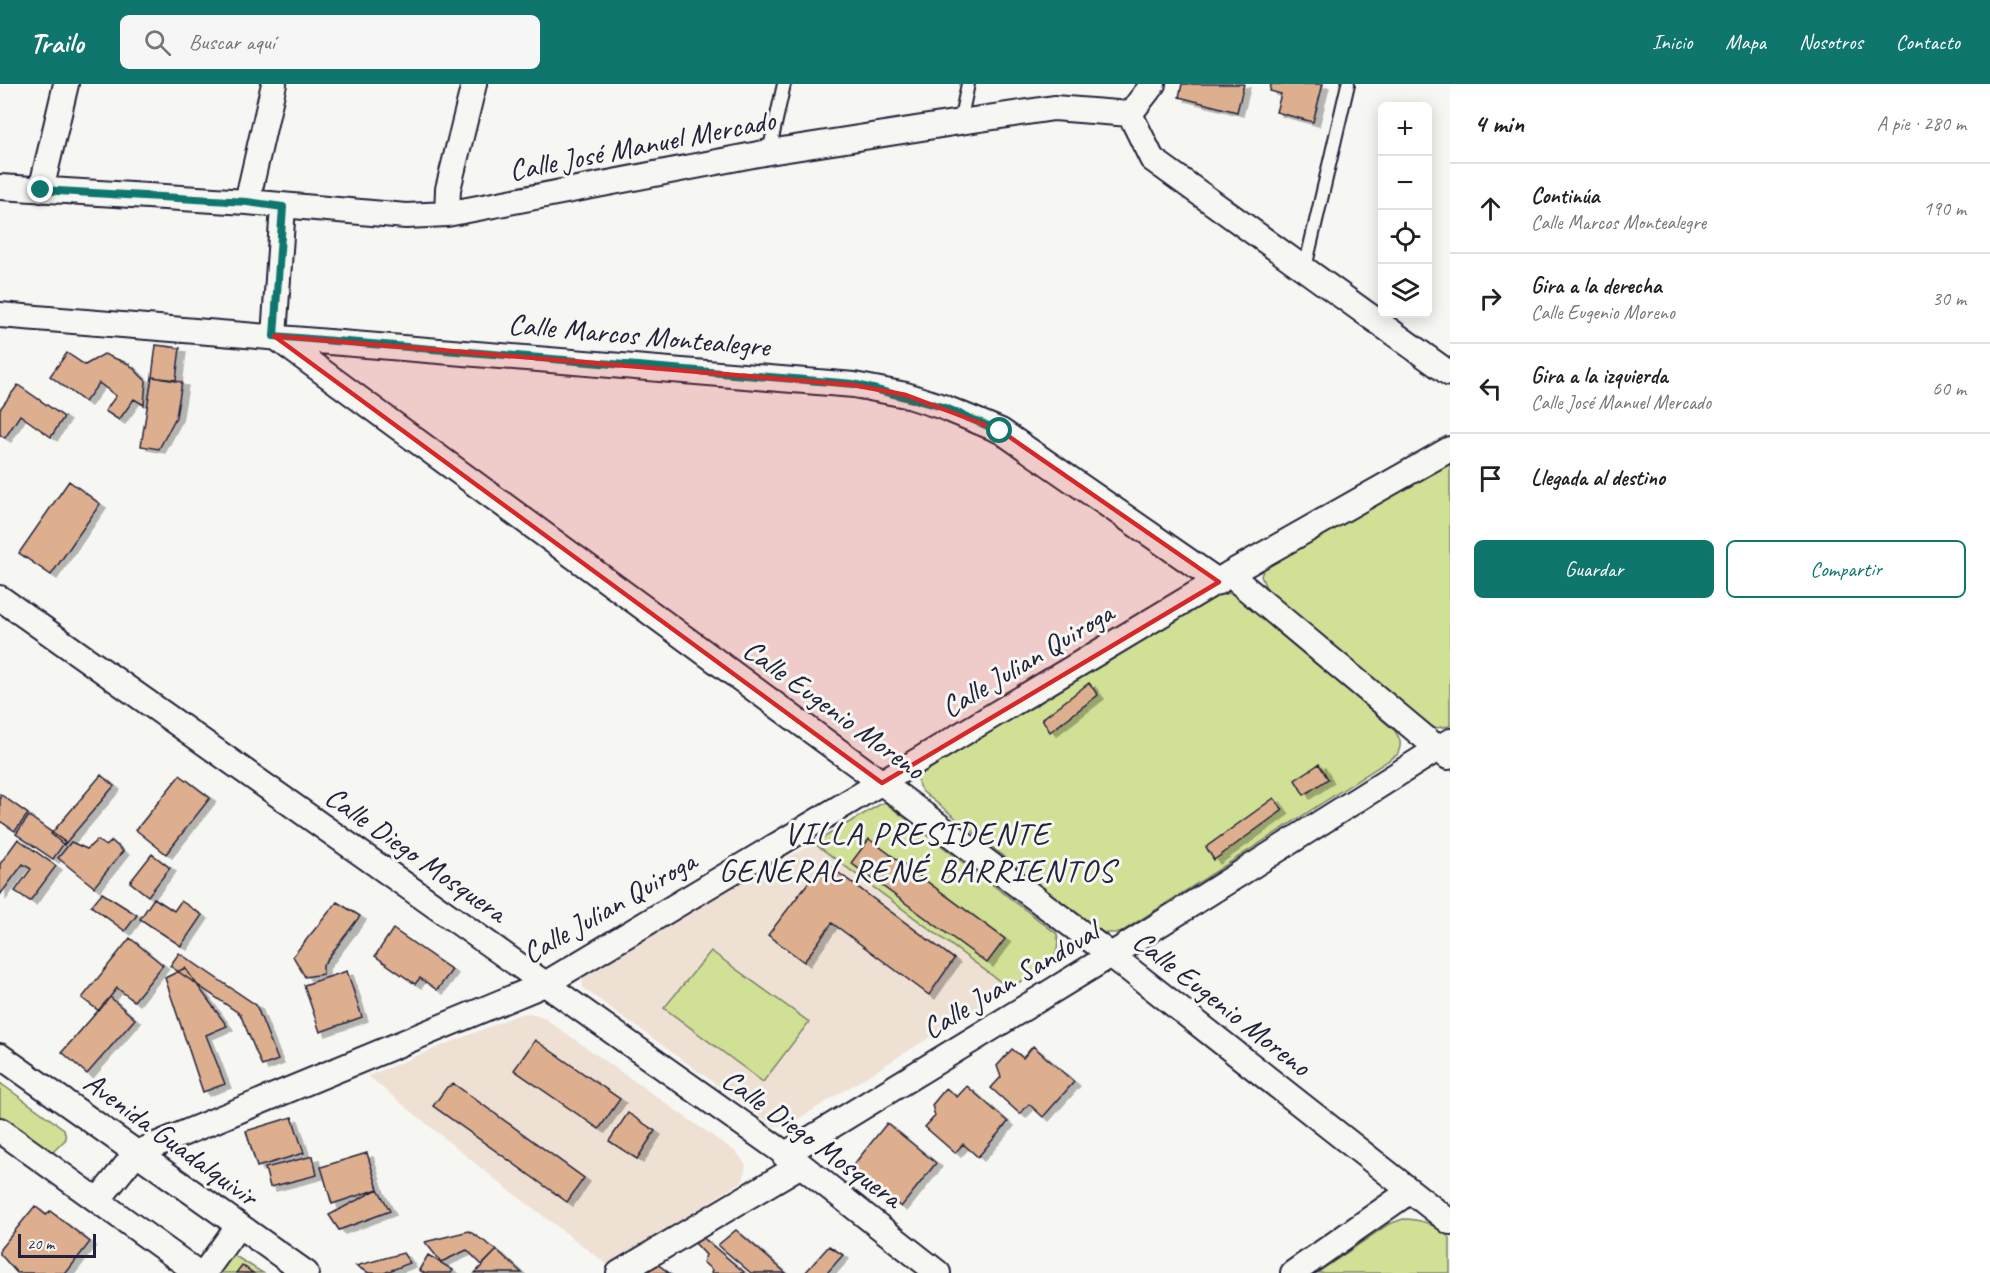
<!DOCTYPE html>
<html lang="es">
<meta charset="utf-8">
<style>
body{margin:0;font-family:Caveat,sans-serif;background:#f6f6f6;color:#222}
.controls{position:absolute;right:18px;top:18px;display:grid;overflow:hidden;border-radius:9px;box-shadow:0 3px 15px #0003}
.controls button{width:54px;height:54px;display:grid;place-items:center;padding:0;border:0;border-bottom:2px solid #e0e0e0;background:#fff;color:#222;font:30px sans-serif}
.scale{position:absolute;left:18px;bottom:15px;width:78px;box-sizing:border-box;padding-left:6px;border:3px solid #22223b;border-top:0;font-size:16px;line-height:21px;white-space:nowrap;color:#22223b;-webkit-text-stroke:4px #f6f6f2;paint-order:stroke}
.stop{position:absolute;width:18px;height:18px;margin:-14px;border:4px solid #0f766e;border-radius:50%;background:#fff}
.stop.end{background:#0f766e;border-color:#fff;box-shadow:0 2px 6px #0008}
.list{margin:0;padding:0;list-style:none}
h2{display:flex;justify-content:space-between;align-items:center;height:78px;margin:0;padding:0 24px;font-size:26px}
h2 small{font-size:20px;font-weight:400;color:#767676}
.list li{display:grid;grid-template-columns:39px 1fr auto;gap:18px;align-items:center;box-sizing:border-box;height:90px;padding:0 24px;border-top:2px solid #e0e0e0}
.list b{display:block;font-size:22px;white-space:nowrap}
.list p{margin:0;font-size:20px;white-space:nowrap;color:#767676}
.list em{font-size:20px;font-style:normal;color:#767676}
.actions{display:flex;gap:12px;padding:18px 24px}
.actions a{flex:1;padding:14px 0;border:2px solid #0f766e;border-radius:9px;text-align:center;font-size:21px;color:#0f766e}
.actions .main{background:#0f766e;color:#fff}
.icon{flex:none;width:33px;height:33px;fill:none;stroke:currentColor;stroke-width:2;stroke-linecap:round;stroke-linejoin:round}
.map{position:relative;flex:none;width:1450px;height:1189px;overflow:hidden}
header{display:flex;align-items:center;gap:36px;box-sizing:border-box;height:84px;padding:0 30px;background:#0f766e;color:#fff}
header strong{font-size:28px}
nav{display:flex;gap:33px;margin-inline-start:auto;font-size:21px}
.search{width:420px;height:54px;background:#f6f6f6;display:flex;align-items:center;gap:15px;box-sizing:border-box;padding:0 21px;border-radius:9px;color:#767676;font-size:22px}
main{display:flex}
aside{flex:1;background:#fff}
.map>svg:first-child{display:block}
</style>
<header>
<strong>Trailo</strong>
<div class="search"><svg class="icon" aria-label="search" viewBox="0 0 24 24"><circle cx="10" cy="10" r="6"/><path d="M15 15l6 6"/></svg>Buscar aquí</div>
<nav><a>Inicio</a><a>Mapa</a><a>Nosotros</a><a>Contacto</a></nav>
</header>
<main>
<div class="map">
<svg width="1450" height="1189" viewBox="0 0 1450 1189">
<defs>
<filter id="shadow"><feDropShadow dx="6" dy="4" stdDeviation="0" flood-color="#0004"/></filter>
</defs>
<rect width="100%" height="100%" fill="#f6f6f2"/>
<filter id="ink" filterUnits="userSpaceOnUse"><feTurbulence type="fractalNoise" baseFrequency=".0167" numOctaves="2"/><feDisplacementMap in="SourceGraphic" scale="12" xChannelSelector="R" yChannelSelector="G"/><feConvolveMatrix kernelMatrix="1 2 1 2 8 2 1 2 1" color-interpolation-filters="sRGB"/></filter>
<g filter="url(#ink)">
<path fill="#eee1d4" d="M 814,759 L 1009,904 L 789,1041 L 774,1042 L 583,904 L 582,897 L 586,887 L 593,881 Z
M 530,929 L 544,934 L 737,1069 L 746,1081 L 743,1097 L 608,1181 L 497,1097 L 368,992 L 520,930 Z"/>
<path fill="#d0e094" stroke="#798168" stroke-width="1.5" d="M 1450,375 L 1450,642 L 1435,644 L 1413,636 L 1267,506 L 1261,492 L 1264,484 L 1271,479 Z
M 1219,509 L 1235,510 L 1243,514 L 1395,647 C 1401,656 1402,661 1397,671 L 1120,849 L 1100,849 L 923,708 C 917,701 916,695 920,687 Z
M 884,718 L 1057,850 C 1063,883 1034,889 1009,904 L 814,759 Z
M 711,867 L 809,938 L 763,998 L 664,924 Z
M 0,999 L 64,1045 L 66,1055 L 53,1068 L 47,1066 L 0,1032 Z
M 1403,1135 C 1424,1135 1434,1141 1450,1154 L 1450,1189 L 1317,1189 L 1389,1140 Z
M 230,1169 L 263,1189 L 217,1189 Z"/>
<path fill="#ddaf8f" stroke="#22223b" stroke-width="1.5" filter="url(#shadow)" d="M 1182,0 L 1244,0 L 1237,28 L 1179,13 Z
M 1271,0 L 1323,0 L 1313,38 L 1276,28 L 1281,10 L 1270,7 Z
M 156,261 L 180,264 L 176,296 L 152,293 Z
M 67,269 L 85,281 L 104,270 L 129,280 L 146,297 L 144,321 L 134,315 L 119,336 L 105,327 L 116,312 L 99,299 L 85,318 L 50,292 Z
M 152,293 L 182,298 L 176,333 L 159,365 L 141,362 Z
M 18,301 L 64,333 L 51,353 L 20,331 L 5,354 L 0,351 L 0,325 Z
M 69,397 L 100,420 L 51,491 L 19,469 Z
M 1089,599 L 1098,611 L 1050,648 L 1042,635 Z
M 1319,680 L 1328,695 L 1304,711 L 1295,696 Z
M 101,691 L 114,702 L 64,761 L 51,750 Z
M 180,691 L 210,714 L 166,770 L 136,746 Z
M 0,710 L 28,730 L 15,747 L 0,737 Z
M 1274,714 L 1283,726 L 1214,776 L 1206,763 Z
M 29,732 L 65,758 L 53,775 L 16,750 Z
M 18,755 L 56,782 L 30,817 L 15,807 L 31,785 L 23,780 L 0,811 L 0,780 Z
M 869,755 L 1005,855 L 987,879 L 851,779 Z
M 97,756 L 106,762 L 112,757 L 123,767 L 94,803 L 58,774 L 71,758 L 87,765 Z
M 152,770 L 170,784 L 148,812 L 130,798 Z
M 824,778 L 954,875 L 929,911 L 832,839 L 804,878 L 768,851 Z
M 102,809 L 137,831 L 125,847 L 91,822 Z
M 154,814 L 174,827 L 181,817 L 202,831 L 181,862 L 140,835 Z
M 337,818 L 360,832 L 323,881 L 323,890 L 305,893 L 293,872 Z
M 393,845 L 452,886 L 437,906 L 420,894 L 415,900 L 375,872 Z
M 130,854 L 163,881 L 134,917 L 117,904 L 99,927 L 82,914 Z
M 179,869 L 256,921 L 278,976 L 262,982 L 240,930 L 170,882 Z
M 185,884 L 227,942 L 206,951 L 225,1000 L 203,1008 L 165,894 Z
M 347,887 L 362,933 L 320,948 L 304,901 Z
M 110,913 L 135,935 L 87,990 L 62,968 Z
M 535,956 L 620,1015 L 599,1045 L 514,986 Z
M 1033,962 L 1074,998 L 1043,1033 L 1029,1020 L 1020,1030 L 991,1004 L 1001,993 L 997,982 L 1012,965 L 1023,974 Z
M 454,1000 L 584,1094 L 567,1118 L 433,1022 L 447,1003 Z
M 967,1002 L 1008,1038 L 978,1073 L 963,1060 L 955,1069 L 925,1043 L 935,1032 L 932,1021 L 946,1004 L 957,1013 Z
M 628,1029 L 655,1047 L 637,1075 L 609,1057 Z
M 292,1033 L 304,1069 L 257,1083 L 246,1047 Z
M 887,1039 L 936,1079 L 901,1123 L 851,1084 Z
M 367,1069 L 378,1105 L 332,1120 L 321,1083 Z
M 313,1072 L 317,1091 L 270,1103 L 265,1084 Z
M 378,1105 L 390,1127 L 339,1146 L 329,1131 Z
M 35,1122 L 46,1131 L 50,1127 L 90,1158 L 66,1189 L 17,1189 L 0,1170 L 0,1165 Z
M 736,1146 L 786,1189 L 751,1189 L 718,1161 Z
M 469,1147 L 497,1166 L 482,1181 L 467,1166 L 441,1178 L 425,1158 Z
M 701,1152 L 744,1188 L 743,1189 L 711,1189 L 712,1186 L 703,1178 L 706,1171 L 695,1159 Z
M 829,1162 L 843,1171 L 827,1189 L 805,1189 Z
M 497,1166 L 522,1189 L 475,1189 Z
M 403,1169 L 410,1179 L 384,1189 L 369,1189 L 356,1182 Z
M 428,1171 L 453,1186 L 451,1189 L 424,1189 L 419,1186 Z
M 656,1179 L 669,1189 L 643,1189 Z
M 242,1181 L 253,1189 L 236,1189 Z"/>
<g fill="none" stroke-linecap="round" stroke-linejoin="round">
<defs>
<path id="service" d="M 960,38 L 968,0
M 769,68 L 784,0
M 1305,184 L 1348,0"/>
<path id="minor" d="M 1130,30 L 1152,75 L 1450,290
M 1130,30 L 1153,0
M 0,103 L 247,118 L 406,132 L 447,130 L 769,68 L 960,38 L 1054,24 L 1130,30
M 41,106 L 66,0
M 247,118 L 274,0
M 447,130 L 448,105 L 474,0
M 0,231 L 854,301 L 906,311 L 943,323 L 1001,347 L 1219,498
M 274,252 L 882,699 L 1111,871 L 1450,1138
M 274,252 L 283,123
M 1229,490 L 1448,673
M 0,514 L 801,1081 L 938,1189
M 0,972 L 306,1189
M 0,1046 L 198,1189
M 784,1071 L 1111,871 L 1450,657
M 98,1116 L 136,1069 L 545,900 L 1229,490 L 1450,365
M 204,1189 L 238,1142
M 619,1189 L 801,1081
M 1293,1189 L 1410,1107"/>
</defs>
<use href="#service" stroke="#22223b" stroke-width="16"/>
<use href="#minor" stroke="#22223b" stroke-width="28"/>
<use href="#service" stroke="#f6f6f2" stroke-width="12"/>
<use href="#minor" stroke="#f6f6f2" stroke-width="24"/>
</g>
</g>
<g fill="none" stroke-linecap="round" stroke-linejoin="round" filter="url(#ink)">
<path stroke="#0f766e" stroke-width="8" d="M 41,106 L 247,118 L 283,123 L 274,252 L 854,300 L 943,323 L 1000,347"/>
</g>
<path fill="#d62828" fill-opacity="0.2" stroke="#d62828" stroke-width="4.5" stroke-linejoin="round" d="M 274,252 L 854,301 L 906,311 L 1001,347 L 1219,498 L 882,699 Z"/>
<g text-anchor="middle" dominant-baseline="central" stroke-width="6" stroke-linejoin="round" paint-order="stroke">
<g font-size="30" fill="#22223b" stroke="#f6f6f2">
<text transform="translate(642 61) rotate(-11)">Calle José Manuel Mercado</text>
<text transform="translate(639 251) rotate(5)">Calle Marcos Montealegre</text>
<text transform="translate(1027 576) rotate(-31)">Calle Julian Quiroga</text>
<text transform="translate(834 625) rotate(36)">Calle Eugenio Moreno</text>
<text transform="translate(416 770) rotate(35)">Calle Diego Mosquera</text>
<text transform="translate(609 823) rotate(-30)">Calle Julian Quiroga</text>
<text transform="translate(1010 896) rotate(-31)">Calle Juan Sandoval</text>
<text transform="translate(1222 919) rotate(38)">Calle Eugenio Moreno</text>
<text transform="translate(812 1054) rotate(36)">Calle Diego Mosquera</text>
<text transform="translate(171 1055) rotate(36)">Avenida Guadalquivir</text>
</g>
<g font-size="32" letter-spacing="1.5" fill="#22223b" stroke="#f6f6f2">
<text x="917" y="749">VILLA PRESIDENTE<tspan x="917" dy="37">GENERAL RENÉ BARRIENTOS</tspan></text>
</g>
</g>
</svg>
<div class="controls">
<button>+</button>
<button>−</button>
<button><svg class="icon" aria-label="locate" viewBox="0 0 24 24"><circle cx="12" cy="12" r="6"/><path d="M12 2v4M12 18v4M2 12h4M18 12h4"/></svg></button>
<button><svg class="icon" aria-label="layers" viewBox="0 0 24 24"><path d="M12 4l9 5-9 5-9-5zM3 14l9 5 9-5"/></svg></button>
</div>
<div class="scale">20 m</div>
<div class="stop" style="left:1000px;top:347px"></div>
<div class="stop end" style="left:41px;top:106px"></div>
</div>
<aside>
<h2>4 min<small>A pie · 280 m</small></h2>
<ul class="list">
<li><svg class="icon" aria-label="ahead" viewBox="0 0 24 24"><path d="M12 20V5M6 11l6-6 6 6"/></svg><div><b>Continúa</b><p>Calle Marcos Montealegre</p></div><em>190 m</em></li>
<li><svg class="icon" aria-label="right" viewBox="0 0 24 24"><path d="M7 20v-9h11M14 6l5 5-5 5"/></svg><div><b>Gira a la derecha</b><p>Calle Eugenio Moreno</p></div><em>30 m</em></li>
<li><svg class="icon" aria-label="left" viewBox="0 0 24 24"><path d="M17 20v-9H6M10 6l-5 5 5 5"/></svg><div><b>Gira a la izquierda</b><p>Calle José Manuel Mercado</p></div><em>60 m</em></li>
<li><svg class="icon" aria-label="arrive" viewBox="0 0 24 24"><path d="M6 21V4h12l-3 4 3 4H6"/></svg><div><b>Llegada al destino</b></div></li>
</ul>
<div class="actions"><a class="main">Guardar</a><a>Compartir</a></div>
</aside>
</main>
